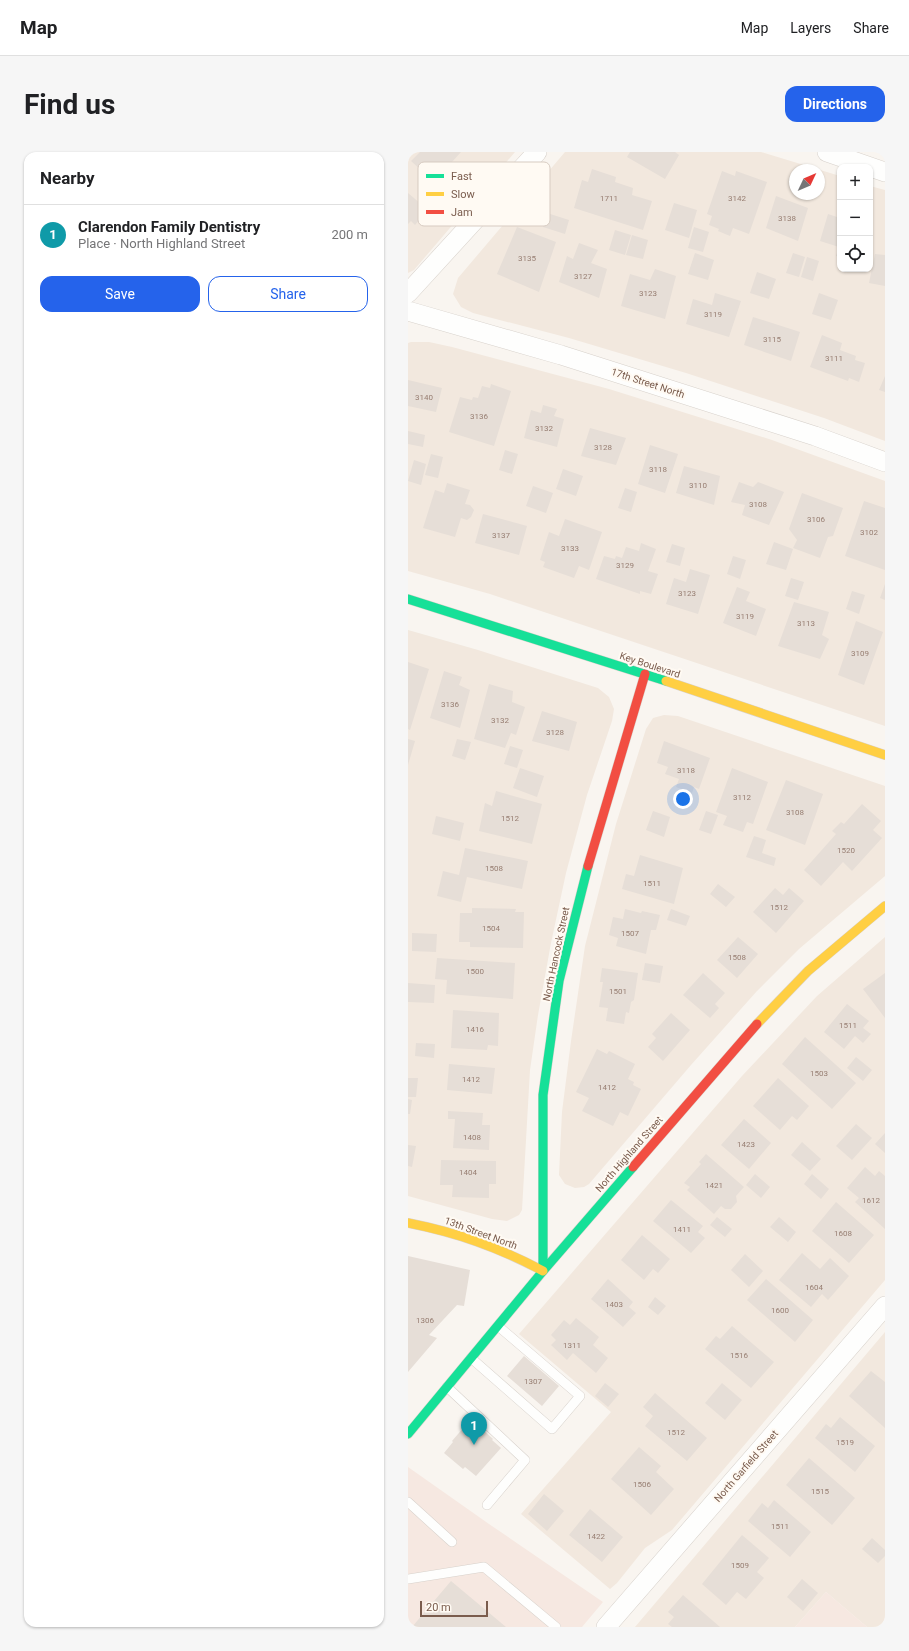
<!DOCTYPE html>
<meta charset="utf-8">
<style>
body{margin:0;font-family:Roboto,sans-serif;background:#f6f6f6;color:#202124}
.controls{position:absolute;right:12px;top:12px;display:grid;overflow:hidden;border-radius:8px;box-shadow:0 1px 3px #0004}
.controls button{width:36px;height:36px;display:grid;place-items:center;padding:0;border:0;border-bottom:1px solid #e0e0e0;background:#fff;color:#202124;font:20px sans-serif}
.compass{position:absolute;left:381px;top:12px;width:36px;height:36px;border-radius:50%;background:#fff;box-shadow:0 1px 3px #0004;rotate:46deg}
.scale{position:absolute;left:12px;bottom:10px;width:68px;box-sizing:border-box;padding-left:4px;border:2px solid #7a5c4d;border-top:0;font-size:11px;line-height:14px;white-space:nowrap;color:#7a5c4d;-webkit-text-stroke:3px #fffaf3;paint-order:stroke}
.you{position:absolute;left:275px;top:647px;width:14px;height:14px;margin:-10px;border:3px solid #fff;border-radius:50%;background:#1a73e8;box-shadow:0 0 0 6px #1a73e833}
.badge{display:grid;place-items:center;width:26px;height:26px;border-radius:50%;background:#2563eb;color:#fff;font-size:13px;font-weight:700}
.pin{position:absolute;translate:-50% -33px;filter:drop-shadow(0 1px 2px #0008)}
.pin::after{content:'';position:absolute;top:21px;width:14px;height:12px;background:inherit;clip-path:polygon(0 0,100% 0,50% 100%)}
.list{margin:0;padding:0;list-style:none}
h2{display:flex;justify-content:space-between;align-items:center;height:52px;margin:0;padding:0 16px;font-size:17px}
h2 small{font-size:13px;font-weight:400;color:#757577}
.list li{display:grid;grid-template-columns:26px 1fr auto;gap:12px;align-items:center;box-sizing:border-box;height:60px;padding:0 16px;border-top:1px solid #e0e0e0}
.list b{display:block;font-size:15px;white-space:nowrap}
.list p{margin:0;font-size:13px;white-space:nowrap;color:#757577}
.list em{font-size:13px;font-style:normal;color:#757577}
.actions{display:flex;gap:8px;padding:12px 16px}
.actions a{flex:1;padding:9px 0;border:1px solid #2563eb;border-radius:12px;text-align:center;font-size:14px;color:#2563eb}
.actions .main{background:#2563eb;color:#fff}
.icon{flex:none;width:22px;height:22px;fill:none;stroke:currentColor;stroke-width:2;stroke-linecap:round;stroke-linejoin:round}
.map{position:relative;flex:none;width:477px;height:1475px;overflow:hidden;border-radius:12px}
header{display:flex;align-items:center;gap:24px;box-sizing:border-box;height:56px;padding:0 20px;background:#fff;border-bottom:1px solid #e0e0e0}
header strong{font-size:19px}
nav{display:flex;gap:22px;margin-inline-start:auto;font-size:14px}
.intro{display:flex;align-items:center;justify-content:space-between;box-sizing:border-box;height:96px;padding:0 24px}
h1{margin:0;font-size:28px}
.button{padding:10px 18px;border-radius:12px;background:#2563eb;color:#fff;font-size:14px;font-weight:700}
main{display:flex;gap:24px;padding:0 24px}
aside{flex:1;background:#fff;border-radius:12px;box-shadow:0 1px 3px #0004}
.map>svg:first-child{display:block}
</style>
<header>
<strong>Map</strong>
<nav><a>Map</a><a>Layers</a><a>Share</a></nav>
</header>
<div class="intro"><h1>Find us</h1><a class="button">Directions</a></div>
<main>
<aside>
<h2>Nearby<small></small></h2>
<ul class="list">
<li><span class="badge" style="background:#0f9aa8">1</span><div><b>Clarendon Family Dentistry</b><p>Place · North Highland Street</p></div><em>200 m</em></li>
</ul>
<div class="actions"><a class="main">Save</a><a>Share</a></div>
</aside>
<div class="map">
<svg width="477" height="1475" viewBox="0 0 477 1475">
<rect width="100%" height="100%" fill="#f9f5f0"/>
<path fill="#f2e8de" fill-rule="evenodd" d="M 0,0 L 107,0 L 6,118 L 0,121 Z
M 157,0 L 353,0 L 432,24 L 432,117 L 462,117 L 462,34 L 477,38 L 477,289 L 416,266 L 278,221 L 161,186 L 65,161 L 53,155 L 45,142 L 50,126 ZM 387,18 L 411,18 L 411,42 L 387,42 Z
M 3,190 L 21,190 L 44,195 L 201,237 L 364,288 L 477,329 L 477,574 L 82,442 L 0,419 L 0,191 Z
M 0,478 L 70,498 L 190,536 L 201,545 L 206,557 L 204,569 L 179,643 L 158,721 L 143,791 L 130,863 L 122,918 L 114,1058 L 111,1063 L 99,1069 L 84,1067 L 0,1044 Z
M 256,563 L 270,564 L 477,634 L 477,724 L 391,797 L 349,839 L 283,913 L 181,1032 L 176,1035 L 167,1036 L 157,1032 L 151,1023 L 154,960 L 163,889 L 177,794 L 208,672 L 238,577 L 245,566 Z
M 477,785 L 477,1128 L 264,1378 L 237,1396 L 209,1431 L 202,1437 L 113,1362 L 203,1260 L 111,1182 L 334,924 L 409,844 Z
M 477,1180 L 477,1475 L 459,1475 L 418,1440 L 387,1475 L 227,1475 Z"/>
<path fill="#f6e8e1" d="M 0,1315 L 81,1372 L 195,1450 L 174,1475 L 0,1475 Z
M 418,1440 L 459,1475 L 387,1475 Z"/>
<path fill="#e6ded7" d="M 12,0 L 53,0 L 26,30 L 3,9 Z
M 222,0 L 267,0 L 271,3 L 257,27 L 219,5 Z
M 184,17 L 208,25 L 207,30 L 225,36 L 224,43 L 244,49 L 235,78 L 166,56 L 174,28 L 180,30 Z
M 314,19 L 327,24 L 328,19 L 359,30 L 341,82 L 325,76 L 322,84 L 310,79 L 311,77 L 301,73 L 304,64 L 299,62 Z
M 0,41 L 20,58 L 7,73 L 3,69 L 0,72 Z
M 368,44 L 400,56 L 390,89 L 358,76 Z
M 266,51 L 289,58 L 281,86 L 257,78 Z
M 139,61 L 161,68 L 157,82 L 135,75 Z
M 420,62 L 432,66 L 432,105 L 428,104 L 431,95 L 412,89 Z
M 109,75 L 148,90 L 131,140 L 89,122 Z
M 286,75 L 301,80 L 295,100 L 280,96 Z
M 207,78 L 223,83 L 217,103 L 201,98 Z
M 224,83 L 240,88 L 235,107 L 218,103 Z
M 171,91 L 190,98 L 183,111 L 199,117 L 191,146 L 151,130 L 159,104 L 165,107 Z
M 287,101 L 306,108 L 300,128 L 280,122 Z
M 385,101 L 397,105 L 391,125 L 378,121 Z
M 467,102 L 477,103 L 477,134 L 461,131 Z
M 399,105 L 411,109 L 405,129 L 393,125 Z
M 247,117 L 268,124 L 257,167 L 213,154 L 222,122 L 242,128 Z
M 349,120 L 368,127 L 361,147 L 342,141 Z
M 307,141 L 333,149 L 321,185 L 278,172 L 285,147 L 304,153 Z
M 411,141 L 430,148 L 423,168 L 404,162 Z
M 345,165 L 392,180 L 383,209 L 336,193 Z
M 414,183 L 434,191 L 432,198 L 448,204 L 447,208 L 457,211 L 451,230 L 441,226 L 440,229 L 402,215 Z
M 477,224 L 477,240 L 471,238 Z
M 0,228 L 34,236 L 28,260 L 0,254 Z
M 83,232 L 103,239 L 86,294 L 41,280 L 52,245 L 64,248 L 65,245 L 70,246 L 74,234 L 82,236 Z
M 135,253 L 149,257 L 146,264 L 156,267 L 149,295 L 116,286 L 123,258 L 133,261 Z
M 182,276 L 218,286 L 208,313 L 173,304 Z
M 0,279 L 17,283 L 15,295 L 0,292 Z
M 242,293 L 270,302 L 257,341 L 230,332 Z
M 97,298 L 110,302 L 104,322 L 91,318 Z
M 23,302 L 35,305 L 30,326 L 17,323 Z
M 6,308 L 18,312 L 13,333 L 0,329 Z
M 276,314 L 312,324 L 306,353 L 268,341 Z
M 155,317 L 175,324 L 168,344 L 148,337 Z
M 331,330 L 345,335 L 350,330 L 376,340 L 361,373 L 334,363 L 337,353 L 323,350 Z
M 39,331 L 62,338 L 57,352 L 62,353 L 66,358 L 63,365 L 59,368 L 53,366 L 47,385 L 15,376 L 27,338 L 36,341 Z
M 125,334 L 145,341 L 138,361 L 118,354 Z
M 217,336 L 229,340 L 223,360 L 210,356 Z
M 394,341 L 435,356 L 425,384 L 420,385 L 412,406 L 385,396 L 389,388 L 381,377 Z
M 456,349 L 477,356 L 477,418 L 437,404 Z
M 75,362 L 119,374 L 111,403 L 67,391 Z
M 157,367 L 194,380 L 181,418 L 171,414 L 166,426 L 135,415 L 137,410 L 132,408 L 141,380 L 151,384 Z
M 366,390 L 385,397 L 378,418 L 358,412 Z
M 233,391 L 248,397 L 240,419 L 250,422 L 243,442 L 232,439 L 232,442 L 188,427 L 196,404 L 207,407 L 208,404 L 214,406 L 218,395 L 231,399 Z
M 264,392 L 277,396 L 272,414 L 258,410 Z
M 325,404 L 338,408 L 332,427 L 319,422 Z
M 282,417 L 302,423 L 290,462 L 258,452 L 266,426 L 278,430 Z
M 383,426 L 396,430 L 390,448 L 377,444 Z
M 477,432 L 477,448 L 472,446 Z
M 329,435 L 342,440 L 338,449 L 358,457 L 348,484 L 315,471 Z
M 444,439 L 457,443 L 451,462 L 438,457 Z
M 386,450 L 421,460 L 414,483 L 421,487 L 412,507 L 370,494 Z
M 448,469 L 475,480 L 456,533 L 430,523 Z
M 0,510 L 21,517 L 2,578 L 0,577 Z
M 36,519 L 54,525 L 51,533 L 62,538 L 52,576 L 22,566 Z
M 81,532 L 105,539 L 104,550 L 117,555 L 108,583 L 103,581 L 97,596 L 66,587 Z
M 134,559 L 169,570 L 161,599 L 124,589 Z
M 0,587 L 7,589 L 0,613 Z
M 49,587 L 63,590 L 57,608 L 44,604 Z
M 256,589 L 302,606 L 291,637 L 286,635 L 284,641 L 268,635 L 271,627 L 257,622 L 260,615 L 249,611 Z
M 102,594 L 115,598 L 109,616 L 96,612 Z
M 112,616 L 136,624 L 129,645 L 105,636 Z
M 324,616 L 360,630 L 345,672 L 339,670 L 335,680 L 315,673 L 319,664 L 308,660 Z
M 378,628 L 415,642 L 397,693 L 358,678 Z
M 88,639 L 134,652 L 124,692 L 71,679 L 77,651 L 84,654 Z
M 454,652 L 473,669 L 465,678 L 474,686 L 444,719 L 435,710 L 413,734 L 396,718 L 428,682 L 424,679 L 433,670 L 436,672 Z
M 245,659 L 262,665 L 256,685 L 238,678 Z
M 298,659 L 310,663 L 303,682 L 291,678 Z
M 28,664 L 56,671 L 52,689 L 24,682 Z
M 346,684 L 358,688 L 354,701 L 368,706 L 366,714 L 338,705 Z
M 57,696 L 120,709 L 114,737 L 59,725 L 53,750 L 29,744 L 35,719 L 51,723 Z
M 232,703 L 275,716 L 266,752 L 214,737 L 218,722 L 226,724 Z
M 310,732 L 327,745 L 318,755 L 302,742 Z
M 367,736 L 375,743 L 381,736 L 396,749 L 368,781 L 345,760 Z
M 64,756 L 108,757 L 107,760 L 116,760 L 115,796 L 62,795 L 62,790 L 51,790 L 52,761 L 64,761 Z
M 217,757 L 233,761 L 234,759 L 252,763 L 248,778 L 243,778 L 238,802 L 208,794 L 210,786 L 201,783 L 205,765 L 215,767 Z
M 263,757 L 282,764 L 278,774 L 259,768 Z
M 4,781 L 29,782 L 28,800 L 4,799 Z
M 330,785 L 350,802 L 329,826 L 309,808 Z
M 29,806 L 107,811 L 105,847 L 38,842 L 39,828 L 27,827 Z
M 237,811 L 255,814 L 252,831 L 234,828 Z
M 194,816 L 230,821 L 226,848 L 223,850 L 221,861 L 218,860 L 216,872 L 198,869 L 200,856 L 191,855 L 195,830 L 192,830 Z
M 295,821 L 317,841 L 307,852 L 311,856 L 302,866 L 275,843 Z
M 477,821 L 477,866 L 455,837 Z
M 0,831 L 27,833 L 26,851 L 0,850 Z
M 439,852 L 461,869 L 455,876 L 463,882 L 455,891 L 447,884 L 436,897 L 416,880 Z
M 45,858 L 91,861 L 90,894 L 80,893 L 79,898 L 43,896 Z
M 263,861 L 282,878 L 255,909 L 240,895 L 248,886 L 244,882 Z
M 397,885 L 448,931 L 424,957 L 374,912 Z
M 8,891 L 27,892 L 26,906 L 7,904 Z
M 189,897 L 199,902 L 201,899 L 227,912 L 220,927 L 226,930 L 225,933 L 233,937 L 220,964 L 212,960 L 205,974 L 174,959 L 181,946 L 168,940 Z
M 448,905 L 464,918 L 455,929 L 439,916 Z
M 41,912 L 87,916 L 84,942 L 39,938 Z
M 0,926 L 10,926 L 8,945 L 0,945 Z
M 370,926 L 401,954 L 389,968 L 384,964 L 372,978 L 345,954 Z
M 0,947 L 4,948 L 2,962 L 0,962 Z
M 40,959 L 75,961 L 74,973 L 82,973 L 81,998 L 45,996 L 47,967 L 40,967 Z
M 336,967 L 363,991 L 341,1017 L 313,993 Z
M 448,972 L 464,986 L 444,1008 L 428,994 Z
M 477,981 L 477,1001 L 467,992 Z
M 394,990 L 413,1007 L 402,1019 L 383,1003 Z
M 0,993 L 8,994 L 4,1015 L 0,1014 Z
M 298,1002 L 336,1035 L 328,1044 L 329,1050 L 323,1057 L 317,1057 L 313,1054 L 306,1062 L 279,1038 L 282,1035 L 276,1031 L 293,1012 L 291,1010 Z
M 33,1008 L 88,1009 L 88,1032 L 81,1032 L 81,1046 L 44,1045 L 45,1033 L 32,1033 Z
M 457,1015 L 467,1024 L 471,1019 L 477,1024 L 477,1077 L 447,1050 L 451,1046 L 439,1036 Z
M 347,1022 L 362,1035 L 353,1046 L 338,1033 Z
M 404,1022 L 421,1037 L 413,1047 L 396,1032 Z
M 263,1048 L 295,1074 L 290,1080 L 297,1086 L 283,1101 L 245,1069 Z
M 428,1050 L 466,1083 L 441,1111 L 404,1079 Z
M 309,1065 L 324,1077 L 317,1085 L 302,1073 Z
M 371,1065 L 388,1080 L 380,1090 L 362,1075 Z
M 234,1083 L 262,1107 L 250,1121 L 245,1117 L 236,1128 L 213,1108 Z
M 394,1101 L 412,1117 L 422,1106 L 441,1124 L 420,1148 L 414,1142 L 403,1155 L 371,1128 Z
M 337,1102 L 355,1119 L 341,1135 L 323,1118 Z
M 0,1104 L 62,1118 L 56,1154 L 49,1153 L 21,1183 L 29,1186 L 0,1220 Z
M 200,1127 L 225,1150 L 221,1155 L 228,1161 L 215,1175 L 183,1147 Z
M 358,1127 L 405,1168 L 387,1190 L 339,1148 Z
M 247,1145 L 258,1154 L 250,1163 L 240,1155 Z
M 168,1166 L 191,1185 L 185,1193 L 200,1206 L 188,1221 L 165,1201 L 159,1208 L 143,1193 L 148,1188 L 143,1183 L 156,1168 L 162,1173 Z
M 324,1174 L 366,1210 L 343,1236 L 297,1197 L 308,1184 L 312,1187 Z
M 116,1204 L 151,1234 L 134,1254 L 99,1224 Z
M 463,1219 L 477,1230 L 477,1276 L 441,1244 Z
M 197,1231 L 211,1242 L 200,1255 L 187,1244 Z
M 314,1231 L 334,1248 L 317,1268 L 297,1251 Z
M 247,1241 L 299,1286 L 279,1309 L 237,1274 L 245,1264 L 235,1255 Z
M 432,1265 L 467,1294 L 447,1320 L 407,1286 L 418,1272 L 423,1276 Z
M 63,1267 L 85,1287 L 84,1288 L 93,1296 L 68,1324 L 57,1315 L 55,1317 L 36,1301 L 45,1290 L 44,1289 Z
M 231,1295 L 253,1314 L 248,1320 L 266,1337 L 243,1363 L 203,1327 Z
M 401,1306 L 447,1346 L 424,1373 L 378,1333 Z
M 136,1342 L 156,1359 L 139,1379 L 120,1362 Z
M 366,1348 L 403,1380 L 382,1405 L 340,1369 L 354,1351 L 360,1356 Z
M 182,1357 L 215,1385 L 194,1410 L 161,1383 Z
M 334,1383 L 361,1406 L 349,1420 L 356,1426 L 338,1447 L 329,1440 L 318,1453 L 294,1432 Z
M 464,1386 L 477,1398 L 477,1404 L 470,1411 L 454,1397 Z
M 394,1427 L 410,1441 L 395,1459 L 379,1445 Z
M 43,1429 L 98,1475 L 4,1475 Z
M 275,1443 L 312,1475 L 264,1475 L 260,1472 L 266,1465 L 260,1460 Z"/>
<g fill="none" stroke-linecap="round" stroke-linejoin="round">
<defs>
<path id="lane" d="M 63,1206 L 144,1277 L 172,1244 L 90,1174
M 39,1235 L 117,1308 L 79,1353
M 0,1350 L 44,1390
M 0,1427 L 76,1415 L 148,1475"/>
<path id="street" d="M 419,0 L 477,20
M 0,141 L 129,0
M 0,159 L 153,203 L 407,284 L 477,310
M 198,1475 L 477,1154"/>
<path id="fast" d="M 0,447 L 258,529
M 135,1119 L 135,943 L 151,829 L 180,714
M 0,1282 L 135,1119 L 225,1015"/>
<path id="slow" d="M 258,529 L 477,603
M 349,872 L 400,819 L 477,754
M 0,1071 C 50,1081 90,1095 135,1119"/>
<path id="jam" d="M 180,714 L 237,522
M 225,1015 L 349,872"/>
</defs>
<use href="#lane" stroke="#d7d1cb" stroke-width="10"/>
<use href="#street" stroke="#d7d1cb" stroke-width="20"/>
<use href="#fast" stroke="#d9d2cb" stroke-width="10"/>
<use href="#slow" stroke="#d9d2cb" stroke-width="10"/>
<use href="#jam" stroke="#d9d2cb" stroke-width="10"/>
<use href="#lane" stroke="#fefefd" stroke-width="9"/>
<use href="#street" stroke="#fefefd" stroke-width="19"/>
<use href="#fast" stroke="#16e098" stroke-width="9"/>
<use href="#slow" stroke="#ffcf43" stroke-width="9"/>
<use href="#jam" stroke="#f24e42" stroke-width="9"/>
</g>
<g text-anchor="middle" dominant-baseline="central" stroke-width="4" stroke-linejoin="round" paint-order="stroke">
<g font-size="8" fill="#977e72">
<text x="201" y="46">1711</text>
<text x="329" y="46">3142</text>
<text x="379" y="66">3138</text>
<text x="119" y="106">3135</text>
<text x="175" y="124">3127</text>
<text x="240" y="141">3123</text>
<text x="305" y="162">3119</text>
<text x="364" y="187">3115</text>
<text x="426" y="206">3111</text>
<text x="16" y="245">3140</text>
<text x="71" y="264">3136</text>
<text x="136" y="276">3132</text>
<text x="195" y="295">3128</text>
<text x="250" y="317">3118</text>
<text x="290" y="333">3110</text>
<text x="350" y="352">3108</text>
<text x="408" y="367">3106</text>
<text x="461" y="380">3102</text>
<text x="93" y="383">3137</text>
<text x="162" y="396">3133</text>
<text x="217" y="413">3129</text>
<text x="279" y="441">3123</text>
<text x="337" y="464">3119</text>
<text x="398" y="471">3113</text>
<text x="452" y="501">3109</text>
<text x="42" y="552">3136</text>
<text x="92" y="568">3132</text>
<text x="147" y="580">3128</text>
<text x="278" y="618">3118</text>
<text x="334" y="645">3112</text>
<text x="387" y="660">3108</text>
<text x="102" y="666">1512</text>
<text x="438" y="698">1520</text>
<text x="86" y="716">1508</text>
<text x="244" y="731">1511</text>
<text x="371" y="755">1512</text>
<text x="83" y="776">1504</text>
<text x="222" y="781">1507</text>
<text x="329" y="805">1508</text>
<text x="67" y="819">1500</text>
<text x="210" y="839">1501</text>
<text x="440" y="873">1511</text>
<text x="67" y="877">1416</text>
<text x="411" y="921">1503</text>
<text x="63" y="927">1412</text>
<text x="199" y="935">1412</text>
<text x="64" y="985">1408</text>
<text x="338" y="992">1423</text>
<text x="60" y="1020">1404</text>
<text x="306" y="1033">1421</text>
<text x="463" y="1048">1612</text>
<text x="274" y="1077">1411</text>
<text x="435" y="1081">1608</text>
<text x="406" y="1135">1604</text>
<text x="206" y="1152">1403</text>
<text x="372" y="1158">1600</text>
<text x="17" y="1168">1306</text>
<text x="164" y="1193">1311</text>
<text x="331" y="1203">1516</text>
<text x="125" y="1229">1307</text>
<text x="268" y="1280">1512</text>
<text x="437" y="1290">1519</text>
<text x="234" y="1332">1506</text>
<text x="412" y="1339">1515</text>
<text x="372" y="1374">1511</text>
<text x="188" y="1384">1422</text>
<text x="332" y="1413">1509</text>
</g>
<g font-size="10" fill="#7a5c4d" stroke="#fffaf3">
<text transform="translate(240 231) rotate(18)">17th Street North</text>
<text transform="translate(242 513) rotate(18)">Key Boulevard</text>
<text transform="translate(148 802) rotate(-78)">North Hancock Street</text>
<text transform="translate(221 1002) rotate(-49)">North Highland Street</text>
<text transform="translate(73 1081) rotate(20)">13th Street North</text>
<text transform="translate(338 1314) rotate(-49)">North Garfield Street</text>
</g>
</g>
<rect x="10" y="10" width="132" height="64" rx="6" fill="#fffaf3" stroke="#d7cbc1" stroke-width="1"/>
<rect x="18" y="22" width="18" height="4" fill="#16e098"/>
<rect x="18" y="40" width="18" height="4" fill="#ffcf43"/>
<rect x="18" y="58" width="18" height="4" fill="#f24e42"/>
<g font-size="11" fill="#7a5c4d">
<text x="43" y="28">Fast</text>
<text x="43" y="46">Slow</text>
<text x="43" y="64">Jam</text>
</g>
</svg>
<div class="controls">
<button>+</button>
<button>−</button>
<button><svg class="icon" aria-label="locate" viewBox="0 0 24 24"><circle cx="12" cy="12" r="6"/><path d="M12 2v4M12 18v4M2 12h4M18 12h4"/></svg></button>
</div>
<svg class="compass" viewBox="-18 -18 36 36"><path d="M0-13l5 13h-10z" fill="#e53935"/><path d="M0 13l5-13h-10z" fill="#757577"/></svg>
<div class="scale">20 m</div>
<div class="you"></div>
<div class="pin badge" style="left:66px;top:1293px;background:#0f9aa8">1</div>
</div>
</main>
